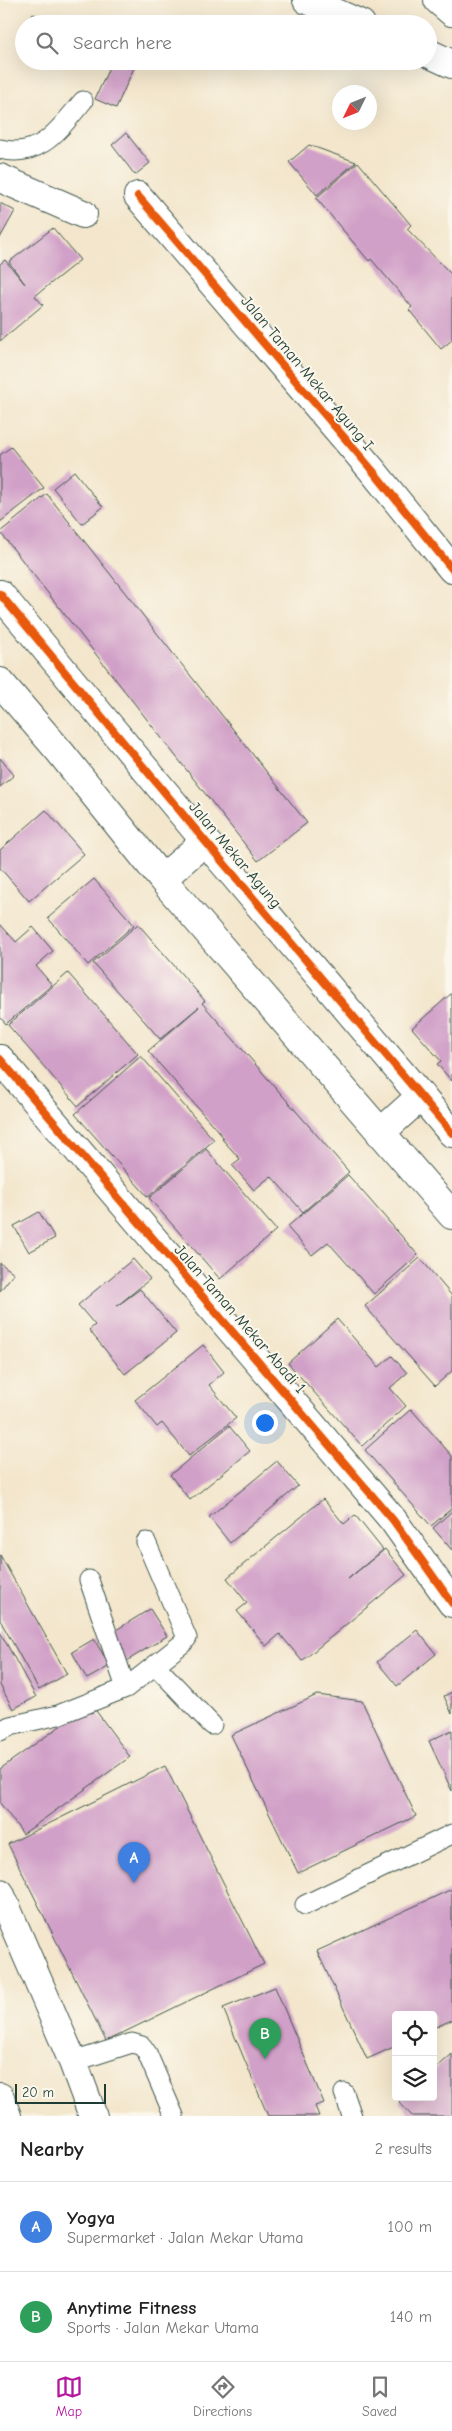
<!DOCTYPE html>
<meta charset="utf-8">
<style>
body{margin:0;font-family:"Comic Neue",sans-serif;background:#f2f2f2;color:#222}
.controls{position:absolute;right:15px;bottom:15px;display:grid;overflow:hidden;border-radius:5px;box-shadow:0 5px 20px #0002}
.controls button{width:45px;height:45px;display:grid;place-items:center;padding:0;border:0;border-bottom:1px solid #e0e0e0;background:#fff;color:#222;font:25px sans-serif}
.compass{position:absolute;left:332px;top:85px;width:45px;height:45px;border-radius:50%;background:#fff;box-shadow:0 5px 20px #0002;rotate:227deg}
.scale{position:absolute;left:15px;bottom:12px;width:91px;box-sizing:border-box;padding-left:5px;border:2px solid #1f3d34;border-top:0;font-size:14px;line-height:18px;white-space:nowrap;color:#1f3d34;-webkit-text-stroke:4px #fbf7ec;paint-order:stroke}
.you{position:absolute;left:264px;top:1422px;width:18px;height:18px;margin:-12px;border:4px solid #fff;border-radius:50%;background:#1a73e8;box-shadow:0 0 0 8px #1a73e833}
.badge{display:grid;place-items:center;width:32px;height:32px;border-radius:50%;background:#b5179e;color:#fff;font-size:16px;font-weight:700}
.pin{position:absolute;translate:-50% -41px;filter:drop-shadow(0 1px 2px #0008)}
.pin::after{content:'';position:absolute;top:26px;width:18px;height:15px;background:inherit;clip-path:polygon(0 0,100% 0,50% 100%)}
.list{margin:0;padding:0;list-style:none}
h2{display:flex;justify-content:space-between;align-items:center;height:65px;margin:0;padding:0 20px;font-size:21px}
h2 small{font-size:16px;font-weight:400;color:#767676}
.list li{display:grid;grid-template-columns:32px 1fr auto;gap:15px;align-items:center;box-sizing:border-box;height:90px;padding:0 20px;border-top:1px solid #e0e0e0}
.list b{display:block;font-size:19px;white-space:nowrap}
.list p{margin:0;font-size:16px;white-space:nowrap;color:#767676}
.list em{font-size:16px;font-style:normal;color:#767676}
.icon{flex:none;width:28px;height:28px;fill:none;stroke:currentColor;stroke-width:2;stroke-linecap:round;stroke-linejoin:round}
.map{position:relative;flex:none;width:452px;height:2116px;overflow:hidden}
.search{position:absolute;background:#fff;box-shadow:0 5px 20px #0002;left:15px;right:15px;top:15px;height:55px;display:flex;align-items:center;gap:12px;box-sizing:border-box;padding:0 18px;border-radius:28px;color:#767676;font-size:19px}
.sheet{height:245px;background:#fff}
nav{display:flex;justify-content:space-around;align-items:center;box-sizing:border-box;height:70px;border-top:1px solid #e0e0e0;background:#fff;font-size:14px;color:#767676}
nav a{display:grid;justify-items:center;gap:2px}
nav .on{color:#b5179e}
.map>svg:first-child{display:block}
</style>
<div class="map">
<svg width="452" height="2116" viewBox="0 0 452 2116">
<rect width="100%" height="100%" fill="#fbf7ec"/>
<filter id="ink" filterUnits="userSpaceOnUse"><feTurbulence type="fractalNoise" baseFrequency=".02" numOctaves="2"/><feDisplacementMap in="SourceGraphic" scale="10" xChannelSelector="R" yChannelSelector="G"/><feConvolveMatrix kernelMatrix="1 2 1 2 8 2 1 2 1" color-interpolation-filters="sRGB"/></filter>
<filter id="wash" filterUnits="userSpaceOnUse"><feTurbulence type="fractalNoise" baseFrequency=".0096" numOctaves="4" result="noise"/><feDisplacementMap in="SourceGraphic" scale="20" xChannelSelector="R" yChannelSelector="G"/><feGaussianBlur stdDeviation="1.12" result="paint"/><feColorMatrix in="noise" values="0 0 0 0 0 0 0 0 0 0 0 0 0 0 0 0 0 1.4 0 .05"/><feComposite in="paint" operator="in"/></filter>
<g filter="url(#wash)">
<rect width="100%" height="100%" fill="#f3e6cc"/>
<g id="blocks">
<path fill="#d1a0c8" d="M 33,14 L 55,24 L 29,24 Z
M 112,61 L 137,61 L 116,108 L 95,99 Z
M 126,133 L 150,163 L 135,175 L 112,145 Z
M 309,145 L 356,162 L 317,195 L 289,162 Z
M 358,162 L 411,225 L 407,229 L 452,275 L 452,340 L 441,349 L 409,310 L 412,307 L 371,259 L 369,261 L 316,198 Z
M 0,203 L 15,211 L 0,238 Z
M 53,228 L 80,260 L 35,296 L 43,305 L 0,341 L 0,264 L 5,260 L 25,284 L 9,262 Z
M 11,447 L 44,488 L 0,522 L 0,455 Z
M 74,471 L 103,507 L 82,524 L 53,488 Z
M 47,494 L 307,823 L 258,861 L 0,532 Z
M 0,758 L 14,775 L 0,787 Z
M 46,810 L 84,854 L 29,901 L 0,868 L 0,850 Z
M 94,879 L 134,925 L 88,965 L 48,918 Z
M 0,924 L 16,942 L 33,927 L 53,951 L 36,966 L 52,985 L 6,1024 L 0,1017 Z
M 138,924 L 205,1001 L 202,1003 L 349,1172 L 303,1212 L 271,1176 L 254,1190 L 232,1165 L 240,1159 L 222,1139 L 224,1138 L 148,1051 L 199,1007 L 160,1039 L 93,963 Z
M 68,973 L 138,1054 L 78,1106 L 8,1025 Z
M 452,993 L 452,1081 L 437,1064 L 441,1061 L 412,1028 Z
M 141,1056 L 214,1140 L 148,1197 L 75,1114 Z
M 206,1149 L 276,1230 L 220,1279 L 149,1198 Z
M 348,1175 L 418,1255 L 374,1294 L 328,1242 L 312,1255 L 287,1227 Z
M 39,1212 L 55,1238 L 29,1252 L 14,1226 Z
M 420,1258 L 452,1296 L 452,1371 L 435,1386 L 365,1306 Z
M 133,1259 L 150,1279 L 117,1306 L 140,1289 L 176,1333 L 125,1374 L 89,1330 L 95,1325 L 78,1305 Z
M 0,1263 L 14,1273 L 0,1291 Z
M 337,1319 L 379,1367 L 392,1356 L 407,1373 L 390,1388 L 406,1406 L 362,1446 L 288,1363 Z
M 203,1345 L 224,1372 L 209,1385 L 236,1418 L 189,1456 L 162,1423 L 157,1427 L 135,1400 Z
M 411,1409 L 452,1456 L 452,1508 L 431,1526 L 365,1450 Z
M 229,1426 L 250,1451 L 190,1500 L 170,1475 Z
M 277,1461 L 298,1486 L 230,1543 L 209,1517 Z
M 323,1499 L 344,1524 L 355,1515 L 383,1550 L 348,1579 L 385,1549 L 406,1575 L 302,1661 L 280,1634 L 266,1646 L 237,1611 L 247,1603 L 227,1578 Z
M 452,1511 L 452,1550 L 433,1528 Z
M 0,1555 L 67,1674 L 39,1690 L 0,1620 Z
M 150,1609 L 167,1636 L 125,1662 L 108,1635 Z
M 417,1630 L 436,1654 L 397,1686 L 377,1662 Z
M 0,1632 L 36,1697 L 13,1709 L 0,1685 Z
M 94,1639 L 110,1666 L 87,1679 L 72,1652 Z
M 452,1692 L 452,1714 L 444,1696 Z
M 317,1695 L 362,1701 L 416,1816 L 298,1873 L 231,1735 Z
M 91,1704 L 130,1757 L 23,1834 L 0,1803 L 0,1769 Z
M 452,1730 L 452,1791 L 429,1741 Z
M 165,1766 L 264,1964 L 106,2041 L 8,1844 Z
M 452,1889 L 452,2020 L 433,2028 L 433,2015 L 396,2015 L 396,2046 L 367,2059 L 317,1951 Z
M 275,1987 L 324,2103 L 315,2106 L 319,2116 L 268,2116 L 223,2008 Z
M 452,2054 L 452,2116 L 412,2116 L 399,2102 L 404,2097 L 433,2097 L 433,2071 Z"/>
</g>
</g>
<g filter="url(#ink)">
<use href="#blocks" fill-opacity="0" stroke="#3f564b" stroke-width="1"/>
<g fill="none" stroke-linecap="round" stroke-linejoin="round">
<defs>
<path id="lane" d="M 0,149 C 41,159 59,129 83,101
M 89,1580 L 126,1688
M 156,1666 L 212,1725
M 0,1731 L 10,1726 L 58,1715 L 126,1688 L 183,1643 L 187,1638 L 146,1542
M 305,1905 L 452,1834
M 73,2062 L 132,2043 L 142,2046 L 147,2053 L 174,2116
M 344,2093 L 352,2116"/>
<path id="street" d="M 0,178 L 83,214
M 138,196 L 372,470 L 452,569
M 0,594 L 205,841 L 452,1133
M 0,682 L 60,752 L 162,879 L 452,1215
M 162,879 L 205,841
M 0,1059 L 393,1520 L 452,1603
M 380,1133 L 421,1096"/>
<path id="secondary" d="M 0,1893 L 73,2062 L 93,2116
M 0,2097 L 7,2116"/>
<path id="highway" d="M 307,0 L 361,24
M 438,0 L 452,12
M 428,53 L 452,64"/>
</defs>
<use href="#lane" stroke="#3f564b" stroke-width="21"/>
<use href="#street" stroke="#3f564b" stroke-width="30"/>
<use href="#secondary" stroke="#3f564b" stroke-width="30"/>
<use href="#highway" stroke="#3f564b" stroke-width="30"/>
<use href="#lane" stroke="#fff" stroke-width="19"/>
<use href="#street" stroke="#fff" stroke-width="28"/>
<use href="#secondary" stroke="#fff" stroke-width="28"/>
<use href="#highway" stroke="#fff" stroke-width="28"/>
<defs>
<path id="cycleway" d="M 138,196 L 372,470 L 452,569
M 0,594 L 205,841 L 452,1133
M 0,1059 L 393,1520 L 452,1603"/>
</defs>
<use href="#cycleway" stroke="#fbf7ec" stroke-width="11"/>
<use href="#cycleway" stroke="#e8590c" stroke-width="8"/>
</g>
</g>
<g text-anchor="middle" dominant-baseline="central" stroke-width="4" stroke-linejoin="round" paint-order="stroke">
<g font-size="16" fill="#1f3d34" stroke="#fbf7ec">
<text transform="translate(307 373) rotate(50)">Jalan Taman Mekar Agung I</text>
<text transform="translate(235 855) rotate(50)">Jalan Mekar Agung</text>
<text transform="translate(240 1319) rotate(49)">Jalan Taman Mekar Abadi 1</text>
</g>
</g>
</svg>
<div class="controls">
<button><svg class="icon" aria-label="locate" viewBox="0 0 24 24"><circle cx="12" cy="12" r="6"/><path d="M12 2v4M12 18v4M2 12h4M18 12h4"/></svg></button>
<button><svg class="icon" aria-label="layers" viewBox="0 0 24 24"><path d="M12 4l9 5-9 5-9-5zM3 14l9 5 9-5"/></svg></button>
</div>
<svg class="compass" viewBox="-18 -18 36 36"><path d="M0-13l5 13h-10z" fill="#e53935"/><path d="M0 13l5-13h-10z" fill="#767676"/></svg>
<div class="scale">20 m</div>
<div class="you"></div>
<div class="pin badge" style="left:134px;top:1883px;background:#3f7fe0">A</div>
<div class="pin badge" style="left:265px;top:2059px;background:#2e9e5b">B</div>
<div class="search"><svg class="icon" aria-label="search" viewBox="0 0 24 24"><circle cx="10" cy="10" r="6"/><path d="M15 15l6 6"/></svg>Search here</div>
</div>
<section class="sheet">
<h2>Nearby<small>2 results</small></h2>
<ul class="list">
<li><span class="badge" style="background:#3f7fe0">A</span><div><b>Yogya</b><p>Supermarket · Jalan Mekar Utama</p></div><em>100 m</em></li>
<li><span class="badge" style="background:#2e9e5b">B</span><div><b>Anytime Fitness</b><p>Sports · Jalan Mekar Utama</p></div><em>140 m</em></li>
</ul>
</section>
<nav>
<a class="on"><svg class="icon" aria-label="map" viewBox="0 0 24 24"><path d="M3 6l6-2 6 2 6-2v14l-6 2-6-2-6 2zM9 4v14M15 6v14"/></svg>Map</a>
<a><svg class="icon" aria-label="directions" viewBox="0 0 24 24"><path d="M12 3l9 9-9 9-9-9zM9 14v-3h6M13 9l2 2-2 2"/></svg>Directions</a>
<a><svg class="icon" aria-label="saved" viewBox="0 0 24 24"><path d="M7 4h10v16l-5-4-5 4z"/></svg>Saved</a>
</nav>
